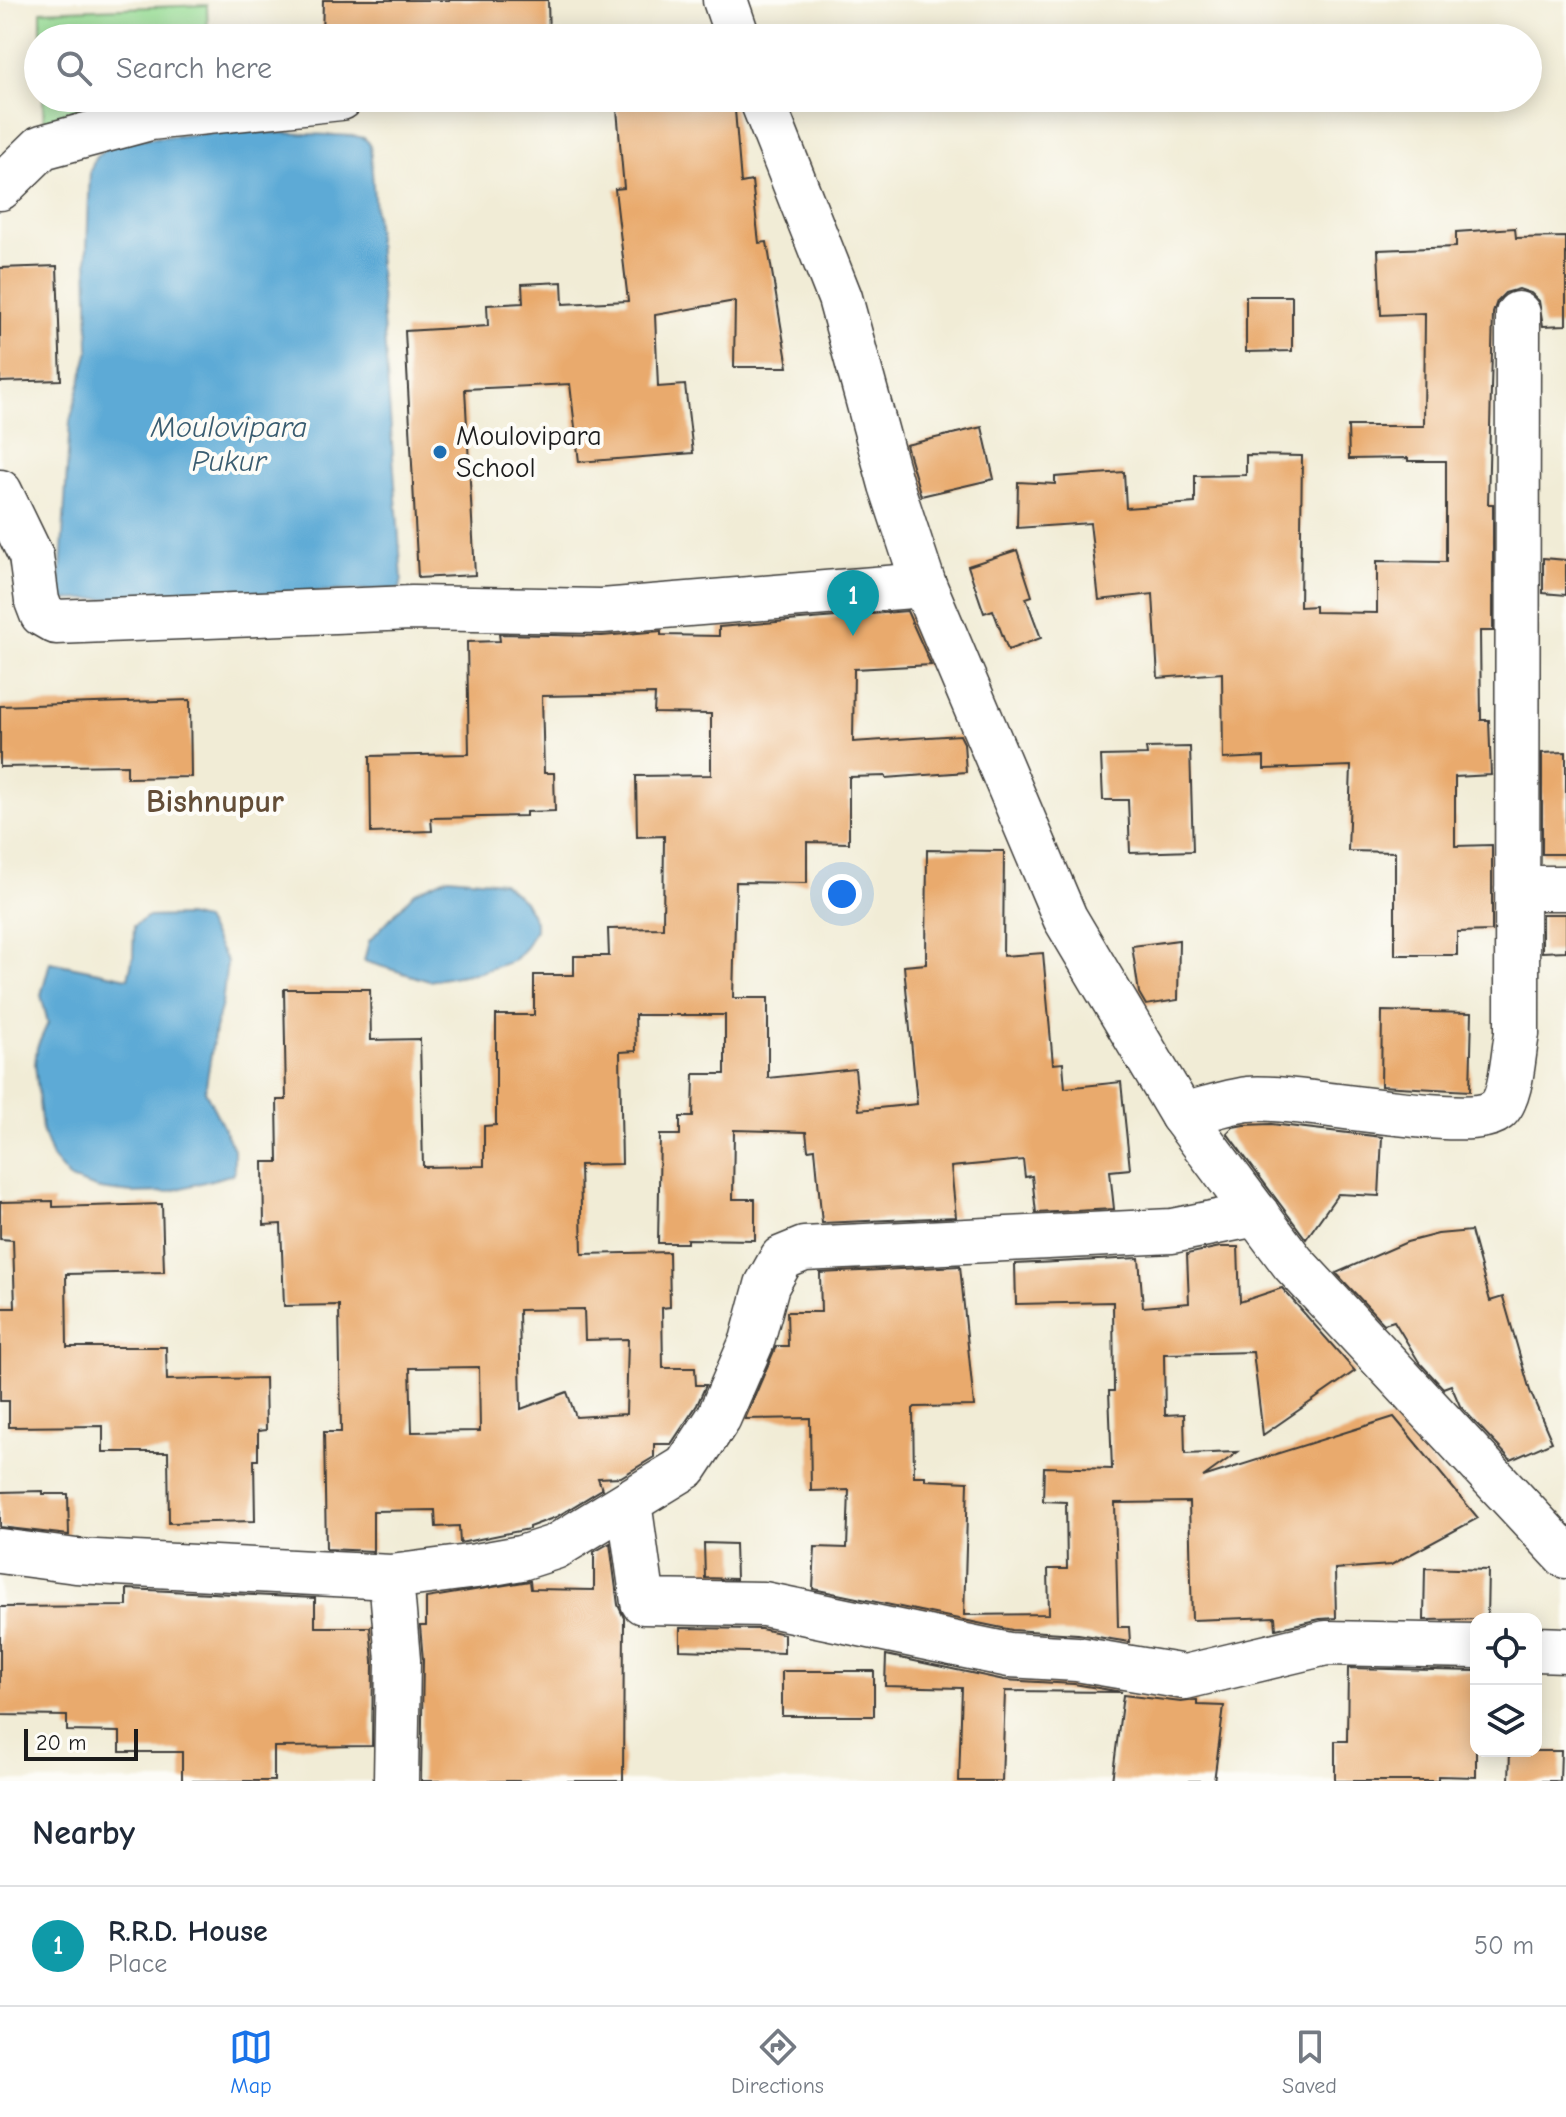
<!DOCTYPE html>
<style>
body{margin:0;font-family:"Comic Neue",sans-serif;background:#f2f2f3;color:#1f2937}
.controls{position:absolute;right:24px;bottom:24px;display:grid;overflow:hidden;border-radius:16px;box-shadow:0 4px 20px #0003}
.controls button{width:72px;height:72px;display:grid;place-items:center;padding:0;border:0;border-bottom:2px solid #e0e1e3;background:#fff;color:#1f2937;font:40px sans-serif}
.scale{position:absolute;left:24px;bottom:20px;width:114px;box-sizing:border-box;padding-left:8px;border:4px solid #1c1c1c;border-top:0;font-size:22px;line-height:28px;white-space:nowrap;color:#1c1c1c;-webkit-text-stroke:6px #fdfcf7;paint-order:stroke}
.you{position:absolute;left:842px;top:894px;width:28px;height:28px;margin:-20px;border:6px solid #fff;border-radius:50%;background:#1a73e8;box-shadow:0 0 0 12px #1a73e833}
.badge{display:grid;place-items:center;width:52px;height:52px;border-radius:50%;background:#1a73e8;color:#fff;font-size:26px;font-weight:700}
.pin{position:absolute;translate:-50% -66px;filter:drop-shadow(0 2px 4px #0008)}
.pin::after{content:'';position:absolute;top:42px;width:28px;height:24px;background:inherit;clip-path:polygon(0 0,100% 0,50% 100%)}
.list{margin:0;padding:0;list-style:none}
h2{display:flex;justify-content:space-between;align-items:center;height:104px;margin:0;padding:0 32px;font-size:34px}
h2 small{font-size:26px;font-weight:400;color:#747a83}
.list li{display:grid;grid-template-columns:52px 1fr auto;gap:24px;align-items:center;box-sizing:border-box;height:120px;padding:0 32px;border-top:2px solid #e0e1e3}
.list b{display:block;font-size:30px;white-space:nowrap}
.list p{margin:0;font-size:26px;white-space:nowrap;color:#747a83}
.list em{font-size:26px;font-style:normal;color:#747a83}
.icon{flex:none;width:44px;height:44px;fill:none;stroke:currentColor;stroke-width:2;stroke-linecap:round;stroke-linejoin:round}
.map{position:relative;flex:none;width:1566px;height:1781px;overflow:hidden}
.search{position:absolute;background:#fff;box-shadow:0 4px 20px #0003;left:24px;right:24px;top:24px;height:88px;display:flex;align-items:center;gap:20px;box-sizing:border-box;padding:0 28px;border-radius:44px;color:#747a83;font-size:30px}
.sheet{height:224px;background:#fff}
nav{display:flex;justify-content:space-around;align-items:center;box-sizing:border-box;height:112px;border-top:2px solid #e0e1e3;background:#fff;font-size:22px;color:#747a83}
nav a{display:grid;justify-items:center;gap:4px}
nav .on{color:#1a73e8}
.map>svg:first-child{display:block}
</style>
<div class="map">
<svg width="1566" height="1781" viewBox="0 0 1566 1781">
<rect width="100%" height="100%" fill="#fdfcf7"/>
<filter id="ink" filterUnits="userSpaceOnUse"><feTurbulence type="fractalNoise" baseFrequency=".0125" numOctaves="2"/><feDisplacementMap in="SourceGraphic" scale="16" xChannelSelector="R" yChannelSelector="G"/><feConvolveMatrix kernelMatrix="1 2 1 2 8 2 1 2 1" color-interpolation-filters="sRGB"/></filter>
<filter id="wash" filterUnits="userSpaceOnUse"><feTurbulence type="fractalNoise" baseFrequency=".006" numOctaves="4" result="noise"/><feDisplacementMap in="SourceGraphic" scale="32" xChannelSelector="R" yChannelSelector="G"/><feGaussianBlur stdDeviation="1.8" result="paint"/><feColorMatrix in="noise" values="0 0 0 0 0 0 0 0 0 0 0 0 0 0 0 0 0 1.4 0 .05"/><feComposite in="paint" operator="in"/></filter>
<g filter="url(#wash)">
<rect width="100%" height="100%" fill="#f1ecd6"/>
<path fill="#99de96" stroke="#5a7d59" stroke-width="2" d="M 207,5 L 208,38 L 41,38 L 41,11 Z
M 43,98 L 212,98 L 44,124 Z"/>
<path fill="#5daad6" stroke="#3c6379" stroke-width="2" d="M 235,131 L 355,136 L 364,138 L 370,144 L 402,579 L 400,589 L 59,600 L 70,421 L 89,350 L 87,249 L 90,171 L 96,157 L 113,144 L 137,139 Z
M 448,877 L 502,882 L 524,901 L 535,921 L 535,930 L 526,947 L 513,961 L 480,972 L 429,981 L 364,961 L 369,941 L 415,892 Z
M 187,916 L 204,920 L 227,962 L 222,1004 L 215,1029 L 205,1091 L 234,1149 L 234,1174 L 167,1192 L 132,1193 L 99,1189 L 70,1179 L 52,1158 L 42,1130 L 35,1064 L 37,1047 L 48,1023 L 41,995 L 50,962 L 128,978 L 133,957 L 134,926 L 147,917 Z"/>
<g id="blocks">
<path fill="#e9aa6d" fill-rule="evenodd" d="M 323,0 L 548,0 L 549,38 L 469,38 L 468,32 L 390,30 L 389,38 L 322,38 Z
M 616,98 L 734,98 L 741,183 L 752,181 L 759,243 L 767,242 L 788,367 L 734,367 L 735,301 L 655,315 L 658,387 L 685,385 L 693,453 L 579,462 L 570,384 L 465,389 L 475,575 L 418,578 L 405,331 L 488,326 L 487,305 L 523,303 L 522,284 L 562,282 L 563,304 L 628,301 L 615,189 L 624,188 Z
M 1515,228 L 1516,238 L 1566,237 L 1566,325 L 1543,326 L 1539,301 L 1531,293 L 1519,289 L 1505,293 L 1497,301 L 1493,313 L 1488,504 L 1493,504 L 1493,631 L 1480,631 L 1481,720 L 1489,720 L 1491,775 L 1455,777 L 1455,846 L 1492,845 L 1492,931 L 1457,932 L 1457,955 L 1395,955 L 1395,852 L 1348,851 L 1351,766 L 1264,769 L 1264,757 L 1223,759 L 1222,673 L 1158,678 L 1153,594 L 1099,600 L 1090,523 L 1017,528 L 1018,482 L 1055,484 L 1055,477 L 1124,472 L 1126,508 L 1195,503 L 1195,476 L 1246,475 L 1246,455 L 1302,456 L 1300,607 L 1315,606 L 1315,612 L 1377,613 L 1377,561 L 1446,562 L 1446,461 L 1408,461 L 1408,458 L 1349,459 L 1348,426 L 1424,426 L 1425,313 L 1381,315 L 1378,250 L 1456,247 L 1456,232 Z
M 57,266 L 61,380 L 0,382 L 0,268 Z
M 1246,296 L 1292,296 L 1292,351 L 1246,352 Z
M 982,427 L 994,479 L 921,496 L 906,445 Z
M 1017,550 L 1032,596 L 1026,598 L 1041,638 L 1008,650 L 993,610 L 984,613 L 968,566 Z
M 1543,558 L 1566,560 L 1566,595 L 1543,593 Z
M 907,611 L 931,665 L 854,669 L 853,742 L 960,735 L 964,743 L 966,772 L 886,778 L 886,776 L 849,777 L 849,843 L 807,842 L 807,883 L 736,882 L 733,998 L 768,998 L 768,1078 L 855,1069 L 859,1110 L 917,1104 L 904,966 L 926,964 L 927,850 L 1004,851 L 1003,956 L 1043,953 L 1053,1064 L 1063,1063 L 1065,1088 L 1121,1082 L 1130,1169 L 1110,1171 L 1114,1209 L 1036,1213 L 1032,1176 L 1025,1177 L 1023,1160 L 951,1167 L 956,1217 L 822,1223 L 815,1149 L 808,1150 L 806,1132 L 734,1130 L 733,1199 L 755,1199 L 755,1240 L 687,1239 L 687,1243 L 658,1243 L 660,1135 L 680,1135 L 680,1117 L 693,1117 L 694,1074 L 725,1074 L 725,1015 L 635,1015 L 636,1051 L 620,1052 L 622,1164 L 580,1165 L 582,1254 L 669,1252 L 670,1307 L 662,1308 L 663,1368 L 695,1368 L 696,1385 L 706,1385 L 697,1405 L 671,1444 L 654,1444 L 654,1457 L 621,1477 L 598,1478 L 602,1489 L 556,1517 L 529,1527 L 529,1529 L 460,1543 L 459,1526 L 436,1527 L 435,1510 L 373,1511 L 373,1551 L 326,1549 L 324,1432 L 341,1432 L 339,1305 L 284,1306 L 281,1224 L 264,1225 L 263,1162 L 278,1162 L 277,1100 L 286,1100 L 284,989 L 370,989 L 371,1040 L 420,1039 L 423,1167 L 484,1166 L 484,1126 L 496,1125 L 496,1015 L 534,1015 L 534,975 L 574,975 L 574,956 L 609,956 L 608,929 L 663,928 L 664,836 L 637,837 L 636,776 L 711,775 L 711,714 L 654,713 L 655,694 L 542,696 L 544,773 L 554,773 L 555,811 L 526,812 L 526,816 L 431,818 L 432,831 L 371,833 L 370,756 L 469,754 L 467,642 L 500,641 L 499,634 L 602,636 L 661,631 L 661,635 L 719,636 L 719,627 ZM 584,1309 L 585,1340 L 628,1339 L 626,1414 L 576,1417 L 567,1392 L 521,1409 L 519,1310 ZM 479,1367 L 480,1431 L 412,1432 L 410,1368 Z
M 190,700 L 191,777 L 127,778 L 127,765 L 0,767 L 0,706 Z
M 1190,747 L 1193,851 L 1130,853 L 1128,800 L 1103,800 L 1101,756 L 1147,755 L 1146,748 Z
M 1566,752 L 1566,854 L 1542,854 L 1542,753 Z
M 1542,914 L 1566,914 L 1566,951 L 1542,952 Z
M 1179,940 L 1178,1000 L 1146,1005 L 1139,993 L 1132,946 Z
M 1382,1011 L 1472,1013 L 1470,1091 L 1381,1086 Z
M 1271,1124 L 1382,1137 L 1379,1196 L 1338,1194 L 1306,1239 L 1227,1133 L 1233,1127 L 1244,1125 Z
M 53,1201 L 53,1207 L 162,1204 L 164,1272 L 66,1274 L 67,1347 L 166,1347 L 167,1380 L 265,1378 L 266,1430 L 258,1431 L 258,1460 L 254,1460 L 255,1521 L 169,1523 L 168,1452 L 103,1452 L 103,1426 L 9,1427 L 9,1401 L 0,1401 L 0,1308 L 15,1308 L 13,1240 L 0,1239 L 0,1202 Z
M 1471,1231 L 1490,1301 L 1503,1297 L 1530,1391 L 1552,1442 L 1511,1460 L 1460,1406 L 1451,1385 L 1443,1388 L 1419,1362 L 1394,1321 L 1384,1324 L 1336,1273 L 1407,1242 L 1438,1234 Z
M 1220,1247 L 1238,1247 L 1240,1302 L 1282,1288 L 1355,1371 L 1263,1435 L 1253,1352 L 1164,1354 L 1165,1415 L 1184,1414 L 1185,1454 L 1238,1452 L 1203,1477 L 1394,1417 L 1478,1518 L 1391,1565 L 1335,1569 L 1336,1618 L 1320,1619 L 1276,1629 L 1275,1617 L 1192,1620 L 1189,1502 L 1115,1503 L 1118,1627 L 1129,1627 L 1130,1642 L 1078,1634 L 1012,1630 L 813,1589 L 815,1547 L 847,1548 L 849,1490 L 811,1491 L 810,1418 L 745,1419 L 776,1346 L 788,1346 L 787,1312 L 821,1312 L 820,1273 L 960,1266 L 974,1406 L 915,1407 L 913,1409 L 914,1476 L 925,1476 L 925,1480 L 968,1482 L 964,1615 L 1049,1614 L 1048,1569 L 1067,1569 L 1066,1502 L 1043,1501 L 1044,1467 L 1112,1469 L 1109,1391 L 1114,1391 L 1113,1302 L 1016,1304 L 1015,1264 L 1139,1258 L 1143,1307 L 1189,1303 L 1187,1254 Z
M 43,1491 L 43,1494 L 68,1494 L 69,1535 L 0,1527 L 0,1492 Z
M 610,1543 L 618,1605 L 624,1618 L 623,1781 L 421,1781 L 423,1660 L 420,1626 L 426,1626 L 426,1598 L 530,1581 L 531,1589 L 594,1590 L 594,1552 Z
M 704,1543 L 735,1544 L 736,1579 L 705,1578 Z
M 1425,1568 L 1488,1570 L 1487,1619 L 1424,1620 Z
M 127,1589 L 315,1598 L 315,1627 L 370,1627 L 373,1661 L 372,1746 L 274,1747 L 274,1781 L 182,1781 L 182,1752 L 120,1752 L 120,1732 L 67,1731 L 67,1716 L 0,1715 L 0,1607 L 127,1606 Z
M 680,1628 L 761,1629 L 784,1634 L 784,1653 L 680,1650 Z
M 886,1655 L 1004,1680 L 1074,1684 L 1122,1692 L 1005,1691 L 1002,1781 L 959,1781 L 962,1688 L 885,1686 Z
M 1348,1668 L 1476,1671 L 1476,1777 L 1438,1776 L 1438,1781 L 1335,1781 L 1335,1741 L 1347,1741 Z
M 782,1671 L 874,1671 L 874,1716 L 782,1716 Z
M 1123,1695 L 1181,1702 L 1197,1700 L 1197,1705 L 1224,1706 L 1214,1781 L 1112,1781 Z
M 1510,1751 L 1561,1751 L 1560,1781 L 1509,1781 Z"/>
</g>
</g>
<g filter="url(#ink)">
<use href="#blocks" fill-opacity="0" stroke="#3c3b38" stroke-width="2"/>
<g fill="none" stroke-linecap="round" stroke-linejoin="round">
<defs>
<path id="street" d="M 0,188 L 42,147 L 150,118 L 341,98
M 0,492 L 31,556 L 37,601 L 42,614 L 56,622 L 412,608 L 602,611 L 924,585
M 1517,888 L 1566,888
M 1182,1115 C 1204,1110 1226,1102 1248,1099 C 1297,1094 1469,1133 1497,1110 C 1512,1098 1513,1053 1517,1034 L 1518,314
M 629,1502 L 643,1602 L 764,1604 L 1009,1655 L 1077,1659 L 1185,1677 L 1326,1643 L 1476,1646
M 0,1551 L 76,1561 L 391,1577 L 476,1566 L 521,1558 L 555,1547 L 686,1467 L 719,1417 L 752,1341 L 767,1285 L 782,1258 L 804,1249 L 1172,1231 L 1257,1214
M 391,1577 L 398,1660 L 396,1781
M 1536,1649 L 1566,1650"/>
<path id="secondary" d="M 725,0 L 738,38
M 761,98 L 840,298 L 891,485 L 924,585 L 1065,918 L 1182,1115 L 1293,1263 L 1566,1556"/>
</defs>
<use href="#street" stroke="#3c3b38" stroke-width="47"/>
<use href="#secondary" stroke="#3c3b38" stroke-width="47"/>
<use href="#street" stroke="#fff" stroke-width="44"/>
<use href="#secondary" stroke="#fff" stroke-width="44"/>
</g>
</g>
<circle fill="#1f6fb2" stroke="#fdfcf7" stroke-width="3" cx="440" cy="452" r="8"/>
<g text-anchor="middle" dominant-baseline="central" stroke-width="8" stroke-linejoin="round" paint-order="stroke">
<g font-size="28" fill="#1c1c1c" stroke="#fdfcf7" text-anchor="start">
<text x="456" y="436">Moulovipara<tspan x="456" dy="32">School</tspan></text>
</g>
<g font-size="30" font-style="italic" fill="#395c70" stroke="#fdfcf7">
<text x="229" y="427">Moulovipara<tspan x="229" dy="34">Pukur</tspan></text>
</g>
<g font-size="32" font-weight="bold" fill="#644e38" stroke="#fdfcf7">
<text x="215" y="801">Bishnupur</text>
</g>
</g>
</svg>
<div class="controls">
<button><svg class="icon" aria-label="locate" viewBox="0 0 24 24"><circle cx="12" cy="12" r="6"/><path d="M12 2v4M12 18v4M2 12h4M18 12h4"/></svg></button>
<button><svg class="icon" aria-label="layers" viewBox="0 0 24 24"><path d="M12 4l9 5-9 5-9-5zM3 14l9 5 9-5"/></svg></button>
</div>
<div class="scale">20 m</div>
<div class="you"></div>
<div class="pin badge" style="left:853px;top:636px;background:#0f9aa8">1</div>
<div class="search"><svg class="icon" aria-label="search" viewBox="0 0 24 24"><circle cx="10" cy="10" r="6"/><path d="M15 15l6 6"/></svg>Search here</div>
</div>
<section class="sheet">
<h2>Nearby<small></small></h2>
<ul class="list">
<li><span class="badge" style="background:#0f9aa8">1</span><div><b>R.R.D. House</b><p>Place</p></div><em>50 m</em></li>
</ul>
</section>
<nav>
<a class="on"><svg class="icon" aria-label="map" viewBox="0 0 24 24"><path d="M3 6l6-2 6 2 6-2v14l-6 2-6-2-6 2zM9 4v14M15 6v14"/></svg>Map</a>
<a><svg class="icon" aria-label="directions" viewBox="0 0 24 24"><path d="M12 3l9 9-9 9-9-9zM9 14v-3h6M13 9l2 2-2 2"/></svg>Directions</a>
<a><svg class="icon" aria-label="saved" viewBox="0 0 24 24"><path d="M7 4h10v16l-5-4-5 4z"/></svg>Saved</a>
</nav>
